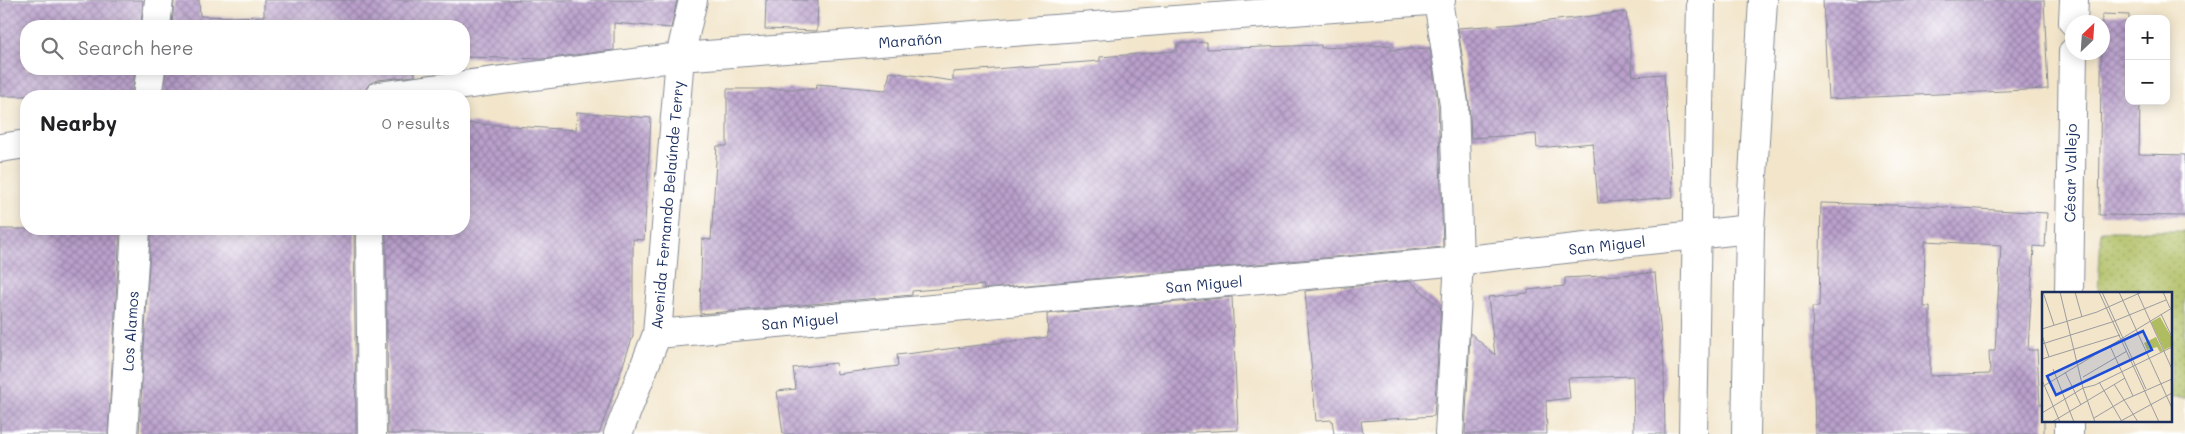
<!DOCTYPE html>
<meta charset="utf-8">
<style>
body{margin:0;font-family:Mali,sans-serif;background:#f6f6f6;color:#202124}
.controls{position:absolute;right:15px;top:15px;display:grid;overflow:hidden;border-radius:10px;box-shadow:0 2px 12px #0003}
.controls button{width:45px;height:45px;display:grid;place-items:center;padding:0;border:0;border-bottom:1px solid #e0e0e0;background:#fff;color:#202124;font:25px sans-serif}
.compass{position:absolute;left:2065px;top:15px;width:45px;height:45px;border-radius:50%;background:#fff;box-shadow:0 2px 12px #0003;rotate:25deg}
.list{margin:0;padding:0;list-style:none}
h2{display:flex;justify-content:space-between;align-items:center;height:65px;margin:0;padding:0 20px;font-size:21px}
h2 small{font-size:16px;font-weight:400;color:#757577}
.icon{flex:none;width:28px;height:28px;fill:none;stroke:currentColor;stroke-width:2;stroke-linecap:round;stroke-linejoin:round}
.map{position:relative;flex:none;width:2185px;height:434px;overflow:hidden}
.search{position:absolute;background:#fff;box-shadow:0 2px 12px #0003;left:20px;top:20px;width:450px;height:55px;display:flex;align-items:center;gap:12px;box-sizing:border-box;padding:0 18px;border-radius:20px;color:#757577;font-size:19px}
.panel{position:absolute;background:#fff;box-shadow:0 2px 12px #0003;left:20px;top:90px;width:450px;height:145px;border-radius:20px}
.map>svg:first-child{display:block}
</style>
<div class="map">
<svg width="2185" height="434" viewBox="0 0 2185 434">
<defs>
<pattern id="grass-dots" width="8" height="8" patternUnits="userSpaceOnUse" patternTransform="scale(1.25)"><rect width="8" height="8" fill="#afbd60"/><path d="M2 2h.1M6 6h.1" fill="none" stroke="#8e9a52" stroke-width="1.8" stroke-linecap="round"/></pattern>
<pattern id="building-cross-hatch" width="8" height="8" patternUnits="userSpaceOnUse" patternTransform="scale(1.25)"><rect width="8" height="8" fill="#baa0cb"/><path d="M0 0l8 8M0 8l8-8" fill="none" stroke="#9683a8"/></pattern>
</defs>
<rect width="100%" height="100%" fill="#fff"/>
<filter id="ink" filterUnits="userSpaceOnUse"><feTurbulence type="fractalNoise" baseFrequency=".02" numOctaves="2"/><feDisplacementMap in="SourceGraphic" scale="10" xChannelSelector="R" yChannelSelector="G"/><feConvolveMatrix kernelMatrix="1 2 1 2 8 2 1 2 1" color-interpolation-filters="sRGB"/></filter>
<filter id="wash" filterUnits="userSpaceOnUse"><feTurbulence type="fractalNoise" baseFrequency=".0096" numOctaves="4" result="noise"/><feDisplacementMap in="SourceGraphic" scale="20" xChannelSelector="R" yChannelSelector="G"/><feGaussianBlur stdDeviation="1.12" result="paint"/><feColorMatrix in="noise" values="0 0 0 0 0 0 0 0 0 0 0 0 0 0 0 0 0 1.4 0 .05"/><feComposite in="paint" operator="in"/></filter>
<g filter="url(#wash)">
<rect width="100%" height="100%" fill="#f2e5ca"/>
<path fill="url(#grass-dots)" stroke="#65765f" d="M 2101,231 L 2185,231 L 2185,398 L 2171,398 L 2171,293 L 2098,293 Z"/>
<g id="blocks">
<path fill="url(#building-cross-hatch)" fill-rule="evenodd" d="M 0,0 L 143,0 L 141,26 L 26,26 L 26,69 L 135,69 L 132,96 L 0,96 Z
M 174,0 L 199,0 L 200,16 L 231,17 L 264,16 L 264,0 L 677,0 L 671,28 L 614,23 L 614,50 L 543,59 L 464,57 L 464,26 L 172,26 Z
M 766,0 L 818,0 L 817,31 L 765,29 Z
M 1823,0 L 2044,0 L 2048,89 L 1828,99 Z
M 1626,12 L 1633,76 L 1664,74 L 1673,197 L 1598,203 L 1593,143 L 1537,148 L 1536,134 L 1471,138 L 1469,102 L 1458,28 L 1532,23 Z
M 2102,14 L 2129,15 L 2129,101 L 2140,101 L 2139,154 L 2185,155 L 2185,216 L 2099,215 Z
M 1207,42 L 1207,49 L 1321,45 L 1321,48 L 1391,45 L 1391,50 L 1430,48 L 1438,105 L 1443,247 L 984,289 L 984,285 L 912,291 L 912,295 L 700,314 L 702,239 L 711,240 L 717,146 L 727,146 L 727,89 L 816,89 L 817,84 L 886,90 L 890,72 L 953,81 L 953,72 L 1100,61 L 1100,57 L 1177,51 L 1177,44 Z
M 166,69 L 415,69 L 415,76 L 377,80 L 369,84 L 364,92 L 335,96 L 163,96 Z
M 577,112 L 651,118 L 644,240 L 633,239 L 633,336 L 599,434 L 388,434 L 386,229 L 464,229 L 464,123 L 576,130 Z
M 1821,203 L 1926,206 L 2047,213 L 2045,247 L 2034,246 L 2028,350 L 2037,350 L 2040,404 L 2044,404 L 2044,434 L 1815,434 L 1812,307 L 1819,307 ZM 1925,241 L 2001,245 L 1995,351 L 1989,351 L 1990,374 L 1930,376 L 1930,307 L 1924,307 Z
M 0,229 L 120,229 L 108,434 L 0,434 Z
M 151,229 L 354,229 L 356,434 L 139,434 Z
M 1655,273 L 1664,367 L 1665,434 L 1634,434 L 1633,376 L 1568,378 L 1570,398 L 1546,401 L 1547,434 L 1465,434 L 1470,333 L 1495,355 L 1488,297 L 1528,293 L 1528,290 L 1565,286 L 1565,278 Z
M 1410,281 L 1441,308 L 1434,416 L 1361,421 L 1363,434 L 1334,434 L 1332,420 L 1316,421 L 1305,291 Z
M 1232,297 L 1238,430 L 1194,432 L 1194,434 L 783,434 L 777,391 L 796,389 L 793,368 L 836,363 L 837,374 L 898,366 L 897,355 L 1048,337 L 1047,314 Z"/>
</g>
</g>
<g filter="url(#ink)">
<use href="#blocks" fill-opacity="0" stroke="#868a94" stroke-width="1"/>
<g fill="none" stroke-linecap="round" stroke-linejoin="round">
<defs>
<path id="minor" d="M 1438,0 L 1454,104 L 1459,261 L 1449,434
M 2073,22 L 2074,0
M 156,26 L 159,0
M 147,96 L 151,69
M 379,96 L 680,57 L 1441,0
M 0,148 L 26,144
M 370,229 L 372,434
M 2069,293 L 2073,52
M 657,334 L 1438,263 L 1750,229
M 2069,420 L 2069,434
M 123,434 L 136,229
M 618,434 L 657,334 L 680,57 L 693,0
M 1693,434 L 1701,0
M 1746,434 L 1750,229 L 1763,0"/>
</defs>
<use href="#minor" stroke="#868a94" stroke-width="30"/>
<use href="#minor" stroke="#fff" stroke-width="28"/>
</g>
</g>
<g text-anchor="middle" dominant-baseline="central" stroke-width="5" stroke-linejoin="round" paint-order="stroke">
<g font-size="15" fill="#1b2f5e" stroke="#fff">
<text transform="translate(910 40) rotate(-4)">Marañón</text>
<text transform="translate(2070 173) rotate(-89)">César Vallejo</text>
<text transform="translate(667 205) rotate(-85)">Avenida Fernando Belaúnde Terry</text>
<text transform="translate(1607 245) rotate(-6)">San Miguel</text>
<text transform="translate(1204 284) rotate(-5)">San Miguel</text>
<text transform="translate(800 321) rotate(-5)">San Miguel</text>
<text transform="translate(130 331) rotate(-86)">Los Alamos</text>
</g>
</g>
<g transform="translate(2042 292)">
<rect width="130" height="130" fill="#f2e5ca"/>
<path d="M 118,25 L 130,46 L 130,54 L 122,58 L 109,30 ZM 114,45 L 121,59 L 118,60 L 115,55 L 105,58 L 102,51 Z" fill="#afbd60"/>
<path fill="none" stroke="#9c9c9f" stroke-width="1" d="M 1,0 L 12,33M 18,0 L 41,96 L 53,130M 33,0 L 40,25M 57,0 L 117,130M 60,0 L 104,97M 77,0 L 130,116M 95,0 L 130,77M 121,0 L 128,16M 119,22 L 130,45M 0,37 L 55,20 L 100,0M 0,43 L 7,65M 0,52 L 70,30 L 124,8M 68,54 L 91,104M 0,67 L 78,43M 11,77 L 32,130M 23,80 L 39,113M 41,85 L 85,59M 0,88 L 18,130M 57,90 L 79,128M 72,92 L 96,130M 0,95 L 130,16M 0,121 L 41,96 L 53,93 L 130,55M 52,126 L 82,108 L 130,87M 10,130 L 83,86M 77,130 L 130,101"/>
<path fill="#1d4ed8" fill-opacity="0.15" stroke="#1d4ed8" stroke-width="2.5" d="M 101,39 L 110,58 L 14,103 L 5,84 Z"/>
<rect width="130" height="130" fill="none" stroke="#1b2f5e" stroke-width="2.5"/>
</g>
</svg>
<div class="controls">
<button>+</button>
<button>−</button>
</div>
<svg class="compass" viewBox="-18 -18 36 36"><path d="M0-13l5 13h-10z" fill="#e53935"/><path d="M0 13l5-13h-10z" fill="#757577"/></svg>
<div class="search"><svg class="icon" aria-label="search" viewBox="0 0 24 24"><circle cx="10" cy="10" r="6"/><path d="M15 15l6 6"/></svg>Search here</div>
<section class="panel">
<h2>Nearby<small>0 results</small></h2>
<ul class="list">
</ul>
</section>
</div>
